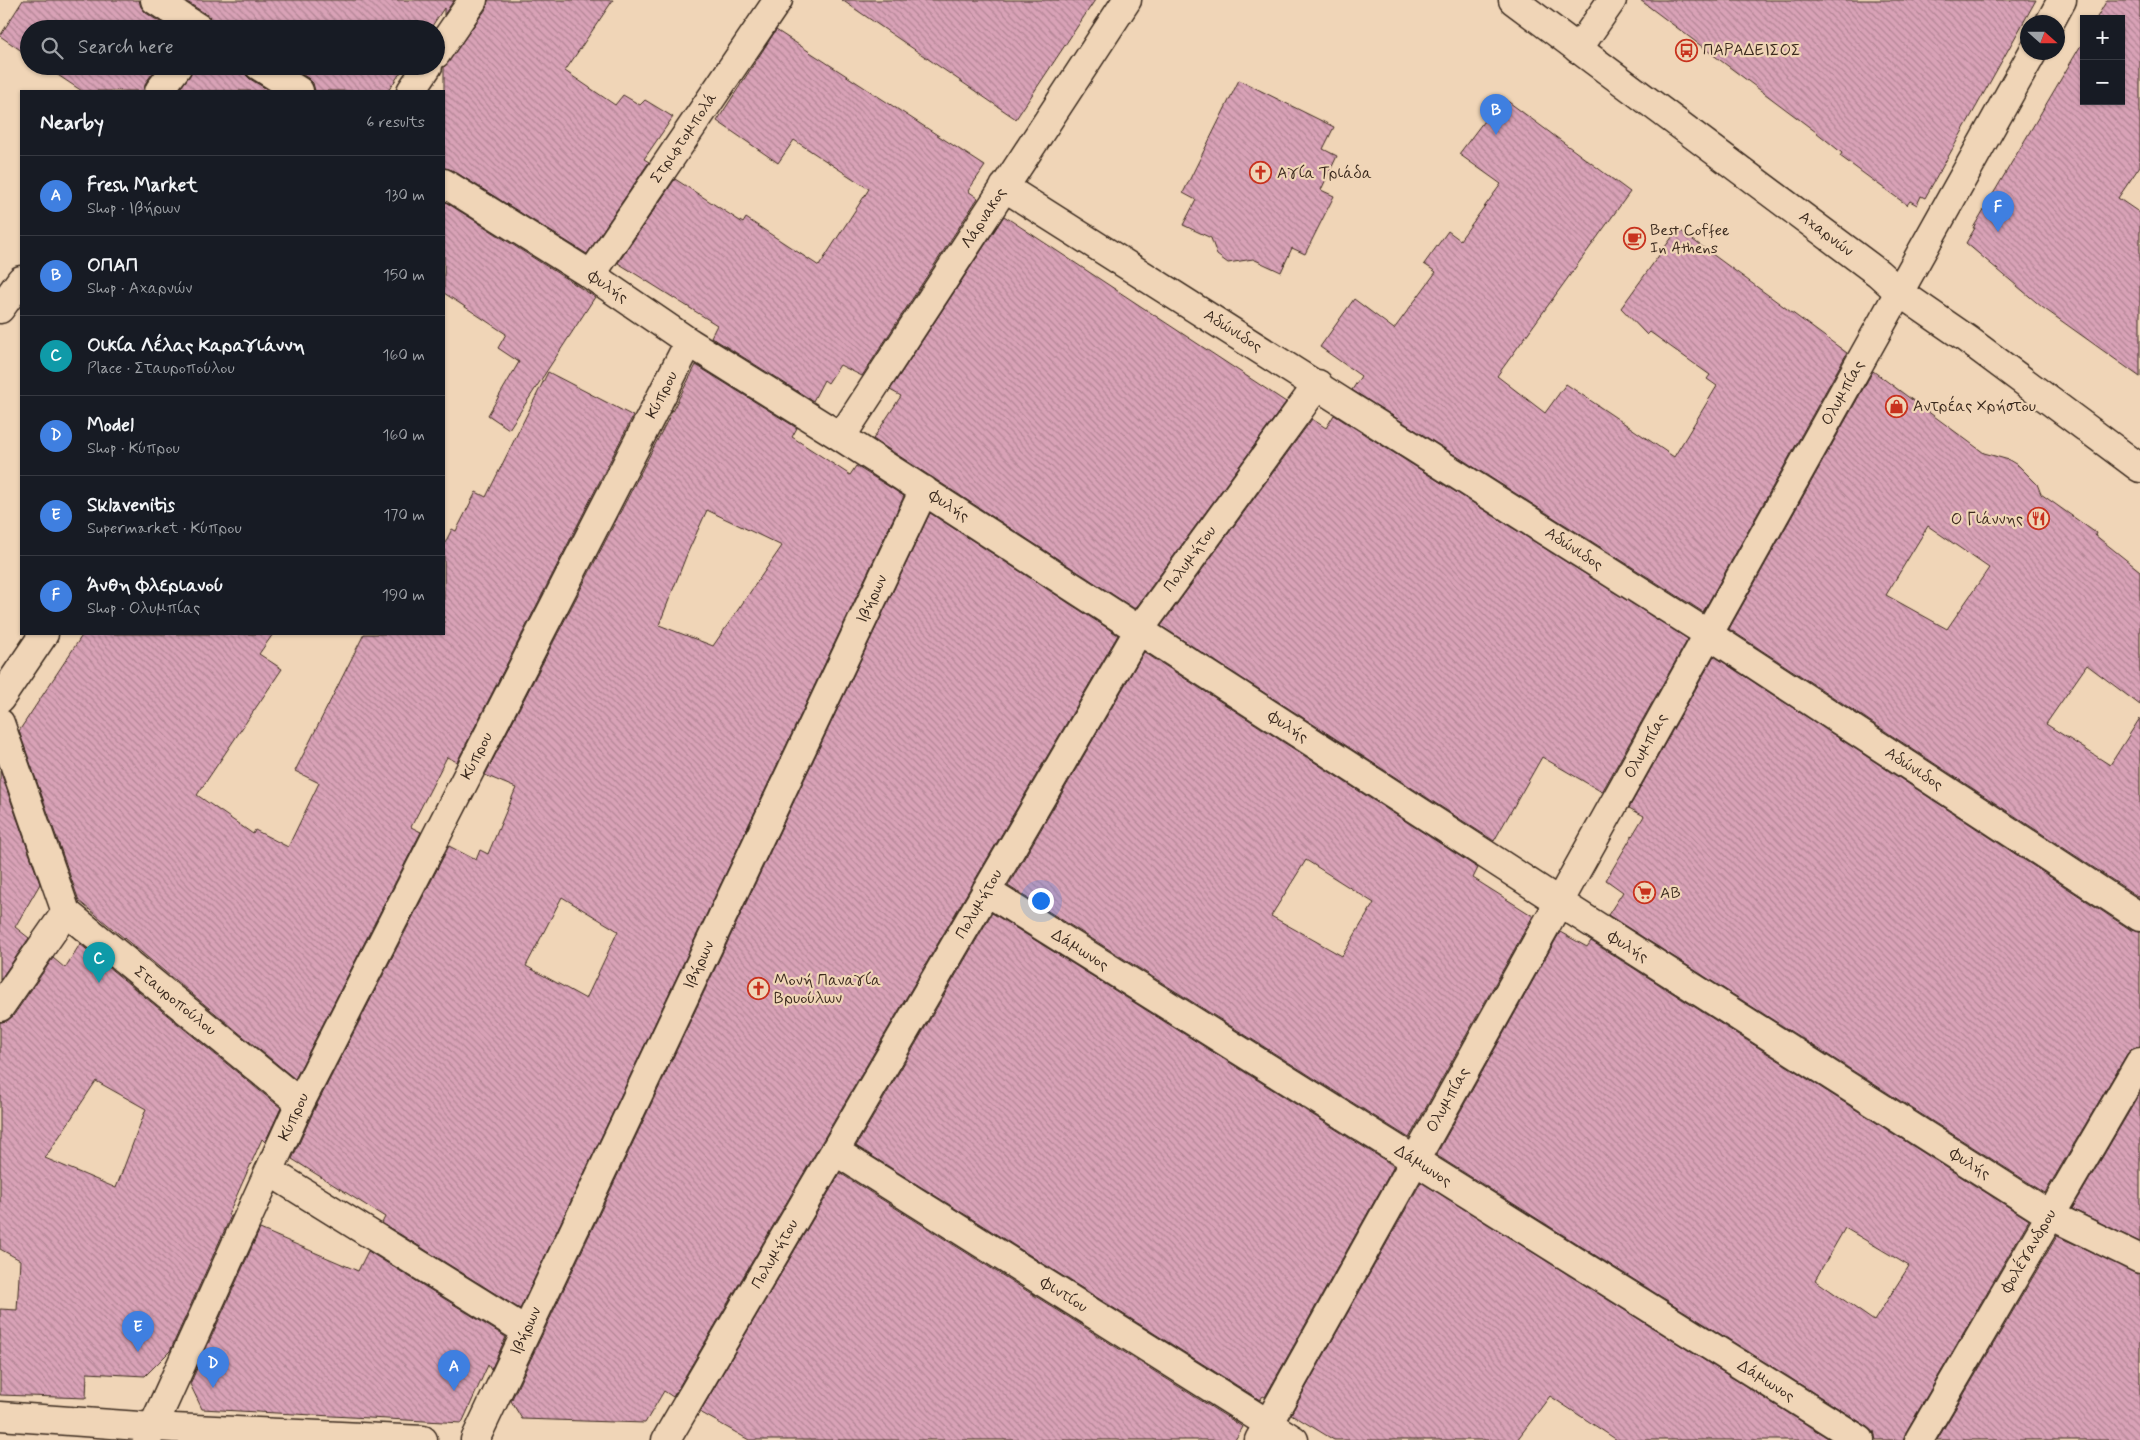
<!DOCTYPE html>
<meta charset="utf-8">
<style>
body{margin:0;font-family:Mynerve,sans-serif;background:#20242c;color:#f1f3f6}
.controls{position:absolute;right:15px;top:15px;display:grid;overflow:hidden;border-radius:0px;box-shadow:0 1px 4px #0004}
.controls button{width:45px;height:45px;display:grid;place-items:center;padding:0;border:0;border-bottom:1px solid #363941;background:#171b24;color:#f1f3f6;font:25px sans-serif}
.compass{position:absolute;left:2020px;top:15px;width:45px;height:45px;border-radius:50%;background:#171b24;box-shadow:0 1px 4px #0004;rotate:111deg}
.you{position:absolute;left:1040px;top:900px;width:18px;height:18px;margin:-12px;border:4px solid #fff;border-radius:50%;background:#1a73e8;box-shadow:0 0 0 8px #1a73e833}
.badge{display:grid;place-items:center;width:32px;height:32px;border-radius:50%;background:#7c3aed;color:#fff;font-size:16px;font-weight:700}
.pin{position:absolute;translate:-50% -41px;filter:drop-shadow(0 1px 2px #0008)}
.pin::after{content:'';position:absolute;top:26px;width:18px;height:15px;background:inherit;clip-path:polygon(0 0,100% 0,50% 100%)}
.list{margin:0;padding:0;list-style:none}
h2{display:flex;justify-content:space-between;align-items:center;height:65px;margin:0;padding:0 20px;font-size:21px}
h2 small{font-size:16px;font-weight:400;color:#9ea1a6}
.list li{display:grid;grid-template-columns:32px 1fr auto;gap:15px;align-items:center;box-sizing:border-box;height:80px;padding:0 20px;border-top:1px solid #363941}
.list b{display:block;font-size:19px;white-space:nowrap}
.list p{margin:0;font-size:16px;white-space:nowrap;color:#9ea1a6}
.list em{font-size:16px;font-style:normal;color:#9ea1a6}
.icon{flex:none;width:28px;height:28px;fill:none;stroke:currentColor;stroke-width:2;stroke-linecap:round;stroke-linejoin:round}
.map{position:relative;flex:none;width:2140px;height:1440px;overflow:hidden}
.search{position:absolute;background:#171b24;box-shadow:0 1px 4px #0004;left:20px;top:20px;width:425px;height:55px;display:flex;align-items:center;gap:12px;box-sizing:border-box;padding:0 18px;border-radius:28px;color:#9ea1a6;font-size:19px}
.panel{position:absolute;background:#171b24;box-shadow:0 1px 4px #0004;left:20px;top:90px;width:425px;height:545px;border-radius:0px}
.map>svg:first-child{display:block}
</style>
<div class="map">
<svg width="2140" height="1440" viewBox="0 0 2140 1440">
<defs>
<pattern id="building-back-hatch" width="6" height="6" patternUnits="userSpaceOnUse" patternTransform="scale(1.25)"><rect width="6" height="6" fill="#d9a2b7"/><path d="M-1 5l2 2M0 0l6 6M5-1l2 2" fill="none" stroke="#b18494"/></pattern>
</defs>
<rect width="100%" height="100%" fill="#f0d5b7"/>
<filter id="ink" filterUnits="userSpaceOnUse"><feTurbulence type="fractalNoise" baseFrequency=".02" numOctaves="2"/><feDisplacementMap in="SourceGraphic" scale="10" xChannelSelector="R" yChannelSelector="G"/><feConvolveMatrix kernelMatrix="1 2 1 2 8 2 1 2 1" color-interpolation-filters="sRGB"/></filter>
<g filter="url(#ink)">
<path fill="url(#building-back-hatch)" stroke="#3b2a1e" fill-rule="evenodd" d="M 23,0 L 139,0 L 141,7 L 146,13 L 171,29 L 29,29 L 29,56 L 0,36 Z
M 184,0 L 454,0 L 444,15 L 444,8 L 430,29 L 215,29 L 214,21 L 209,16 Z
M 488,0 L 613,0 L 565,71 L 615,105 L 623,95 L 640,105 L 645,100 L 673,117 L 644,159 L 649,162 L 587,254 L 452,170 L 444,168 L 444,67 L 486,9 Z
M 842,0 L 1095,0 L 1016,119 Z
M 1640,0 L 2036,0 L 1925,198 L 1921,196 L 1917,205 L 1910,201 L 1907,205 L 1878,184 L 1840,156 L 1842,153 L 1816,132 Z
M 2107,0 L 2140,0 L 2140,166 L 2118,198 L 2140,213 L 2140,377 L 2042,307 L 1966,243 L 1975,228 L 1973,228 L 2084,40 L 2084,101 L 2121,101 L 2121,19 L 2096,19 Z
M 776,30 L 985,166 L 968,191 L 978,198 L 862,376 L 840,365 L 828,383 L 824,380 L 813,401 L 711,337 L 717,325 L 618,263 L 675,179 L 743,223 L 746,218 L 819,266 L 869,189 L 794,140 L 778,163 L 717,121 Z
M 44,66 L 158,66 L 146,82 L 144,91 L 82,91 Z
M 193,66 L 244,66 L 245,74 L 250,79 L 270,91 L 178,91 L 190,75 Z
M 289,66 L 405,66 L 388,91 L 315,91 L 313,83 L 308,78 Z
M 1239,80 L 1334,127 L 1323,149 L 1337,156 L 1321,190 L 1334,196 L 1305,254 L 1292,248 L 1281,272 L 1253,259 L 1228,263 L 1217,255 L 1211,238 L 1183,225 L 1196,200 L 1183,193 Z
M 1502,97 L 1630,192 L 1497,376 L 1545,413 L 1566,384 L 1674,457 L 1717,386 L 1707,379 L 1710,375 L 1650,332 L 1647,335 L 1621,308 L 1678,229 L 1847,353 L 1703,612 L 1352,390 L 1361,376 L 1320,347 L 1354,299 L 1394,329 L 1436,272 L 1424,264 L 1448,231 L 1460,240 L 1501,184 L 1459,154 Z
M 444,201 L 595,297 L 509,429 L 488,415 L 519,362 L 498,348 L 506,334 L 444,293 Z
M 1004,216 L 1286,402 L 1135,609 L 873,439 L 901,396 L 890,390 Z
M 696,365 L 797,428 L 792,437 L 850,475 L 856,466 L 904,496 L 520,1309 L 382,1223 L 385,1217 L 292,1159 L 314,1110 L 449,846 L 476,860 L 480,850 L 488,854 L 516,788 L 485,775 ZM 707,510 L 782,546 L 713,646 L 659,625 L 687,554 ZM 562,897 L 618,931 L 586,999 L 526,966 Z
M 1873,371 L 1984,453 L 2009,460 L 2019,466 L 2037,484 L 2041,494 L 2096,533 L 2095,535 L 2140,571 L 2140,705 L 2087,665 L 2046,724 L 2110,765 L 2140,718 L 2140,898 L 1729,629 ZM 1928,526 L 1989,568 L 1947,629 L 1886,595 Z
M 548,372 L 633,416 L 457,762 L 447,757 L 411,827 L 421,832 L 295,1079 L 79,901 L 19,731 L 83,634 L 273,634 L 259,654 L 282,669 L 197,795 L 253,834 L 255,830 L 288,847 L 319,783 L 295,771 L 364,634 L 444,634 L 444,545 L 452,529 L 456,531 L 476,492 L 486,497 Z
M 1334,415 L 1688,639 L 1602,792 L 1542,757 L 1494,841 L 1161,626 L 1312,419 L 1326,428 Z
M 930,513 L 1118,635 L 673,1397 L 664,1391 L 645,1423 L 522,1419 L 511,1401 Z
M 1144,652 L 1478,868 L 1473,878 L 1533,916 L 1409,1138 L 1008,886 ZM 1306,860 L 1374,903 L 1342,956 L 1271,916 Z
M 1714,656 L 2131,930 L 2140,932 L 2140,1046 L 2133,1048 L 2127,1054 L 2045,1193 L 1608,915 L 1623,892 L 1606,880 L 1644,816 L 1629,808 Z
M 0,770 L 40,884 L 15,927 L 29,938 L 0,980 Z
M 992,913 L 1394,1166 L 1265,1397 L 1263,1396 L 1260,1400 L 856,1146 Z
M 1560,932 L 1587,947 L 1591,941 L 2029,1220 L 1906,1432 L 1903,1440 L 1876,1440 L 1874,1432 L 1868,1427 L 1436,1155 ZM 1845,1228 L 1909,1266 L 1874,1321 L 1815,1280 Z
M 80,944 L 281,1108 L 265,1142 L 262,1139 L 228,1215 L 231,1216 L 170,1351 L 145,1376 L 87,1373 L 86,1398 L 0,1395 L 0,1309 L 17,1310 L 20,1260 L 0,1249 L 0,1022 L 7,1021 L 13,1016 L 53,958 L 65,968 ZM 96,1081 L 146,1109 L 116,1188 L 45,1158 Z
M 2140,1093 L 2140,1242 L 2072,1209 Z
M 840,1173 L 1243,1427 L 1235,1440 L 749,1440 L 700,1412 Z
M 1421,1182 L 1831,1440 L 1617,1440 L 1550,1396 L 1517,1440 L 1334,1440 L 1291,1414 Z
M 260,1229 L 358,1271 L 368,1251 L 506,1337 L 491,1370 L 488,1365 L 462,1423 L 202,1409 L 190,1384 Z
M 2057,1236 L 2140,1274 L 2140,1440 L 1937,1440 Z"/>
<g fill="none" stroke-linecap="round" stroke-linejoin="round">
<defs>
<path id="minor" d="M 155,0 L 200,29
M 2050,22 L 2062,0
M 1578,49 L 1612,0
M 436,54 L 473,0
M 259,66 L 299,91
M 159,91 L 178,66
M 411,91 L 428,66
M 444,183 L 591,275 L 689,342 L 841,437 L 1559,902 L 2050,1215 L 2140,1259
M 1004,187 L 1708,634 L 2140,917
M 591,275 L 778,0
M 0,309 L 21,280
M 841,437 L 1127,0
M 0,699 L 44,634
M 0,723 L 66,912 L 300,1103
M 986,891 L 1860,1440
M 0,1007 L 66,912
M 835,1151 L 1294,1440
M 269,1171 L 526,1331
M 0,1416 L 153,1427 L 423,1440
M 147,1440 L 300,1103 L 689,342
M 475,1440 L 924,490
M 666,1440 L 1139,630 L 1318,384
M 1259,1440 L 2033,52
M 1919,1440 L 2140,1062"/>
<path id="primary" d="M 1513,0 L 1878,273 L 1899,292 L 1967,339 L 2140,468"/>
</defs>
<use href="#minor" stroke="#3b2a1e" stroke-width="31"/>
<use href="#primary" stroke="#3b2a1e" stroke-width="31"/>
<use href="#minor" stroke="#f0d5b7" stroke-width="28"/>
<use href="#primary" stroke="#f0d5b7" stroke-width="28"/>
</g>
</g>
<defs>
<symbol id="bus-ring" viewBox="-11 -11 22 22"><circle r="9.5" fill="#f0d5b7" stroke="#c8321e" stroke-width="1.5"/><path d="M-5-6H5V4H4V6H2V4H-2V6H-4V4H-5ZM-3.5-4V0h7V-4ZM-3.5 1.2v1.5H-2V1.2ZM2 1.2v1.5H3.5V1.2Z" fill="#c8321e"/></symbol>
<symbol id="church-ring" viewBox="-11 -11 22 22"><circle r="9.5" fill="#f0d5b7" stroke="#c8321e" stroke-width="1.5"/><path d="M-1.2-6h2.4v3.5h3.3v2.4h-3.3V6h-2.4V-.1h-3.3v-2.4h3.3Z" fill="#c8321e"/></symbol>
<symbol id="cafe-ring" viewBox="-11 -11 22 22"><circle r="9.5" fill="#f0d5b7" stroke="#c8321e" stroke-width="1.5"/><path d="M-5.5-4.5H6V0H3Q3 3.5 0 3.5H-2.5Q-5.5 3.5-5.5 0ZM3-3.2v2h1.7v-2ZM-6 4.5H4V6H-6Z" fill="#c8321e"/></symbol>
<symbol id="shop-ring" viewBox="-11 -11 22 22"><circle r="9.5" fill="#f0d5b7" stroke="#c8321e" stroke-width="1.5"/><path d="M-5-2.5h2.3a2.7 3.5 0 0 1 5.4 0H5L5.5 6h-11ZM-1.5-2.5h3a1.5 2.3 0 0 0-3 0Z" fill="#c8321e"/></symbol>
<symbol id="restaurant-ring" viewBox="-11 -11 22 22"><circle r="9.5" fill="#f0d5b7" stroke="#c8321e" stroke-width="1.5"/><path d="M-5-6h1v4h1v-4h1v4h1v-4h1v5L-1.5 .5V6h-2V.5L-5-1ZM5-6V6H3V1.5H1.5Q1.5-4 5-6Z" fill="#c8321e"/></symbol>
<symbol id="supermarket-ring" viewBox="-11 -11 22 22"><circle r="9.5" fill="#f0d5b7" stroke="#c8321e" stroke-width="1.5"/><path d="M-6-5.5h2.5l.6 2H6L4.5 2H-2.5L-4.4-4H-6ZM-1.5 3.2a1.3 1.3 0 1 0 .1 0ZM3 3.2a1.3 1.3 0 1 0 .1 0Z" fill="#c8321e"/></symbol>
</defs>
<g fill-rule="evenodd">
<use href="#bus-ring" x="1674" y="38" width="25" height="25"/>
<use href="#church-ring" x="1248" y="160" width="25" height="25"/>
<use href="#cafe-ring" x="1622" y="226" width="25" height="25"/>
<use href="#shop-ring" x="1884" y="394" width="25" height="25"/>
<use href="#restaurant-ring" x="2026" y="506" width="25" height="25"/>
<use href="#supermarket-ring" x="1632" y="880" width="25" height="25"/>
<use href="#church-ring" x="746" y="976" width="25" height="25"/>
</g>
<g text-anchor="middle" dominant-baseline="central" stroke-width="4.5" stroke-linejoin="round" paint-order="stroke">
<g font-size="16" fill="#3b2a1e" stroke="#f0d5b7" text-anchor="start">
<text x="1703" y="50">ΠΑΡΑΔΕΙΣΟΣ</text>
<text x="1277" y="173">Αγία Τριάδα</text>
<text x="1650" y="230">Best Coffee<tspan x="1650" dy="18">In Athens</tspan></text>
<text x="1913" y="406">Αντρέας Χρήστου</text>
<text x="2023" y="519" text-anchor="end">Ο Γιάννης</text>
<text x="1660" y="893">AB</text>
<text x="774" y="980">Μονή Παναγία<tspan x="774" dy="18">Βρυούλων</tspan></text>
</g>
<g font-size="16" fill="#3b2a1e" stroke="#f0d5b7">
<text transform="translate(684 138) rotate(-56)">Στριφτομπολά</text>
<text transform="translate(984 218) rotate(-57)">Λάρνακος</text>
<text transform="translate(1826 234) rotate(37)">Αχαρνών</text>
<text transform="translate(608 287) rotate(34)">Φυλής</text>
<text transform="translate(1233 331) rotate(32)">Αδώνιδος</text>
<text transform="translate(1843 393) rotate(-61)">Ολυμπίας</text>
<text transform="translate(662 395) rotate(-63)">Κύπρου</text>
<text transform="translate(949 506) rotate(33)">Φυλής</text>
<text transform="translate(1574 549) rotate(33)">Αδώνιδος</text>
<text transform="translate(1190 559) rotate(-54)">Πολυμήτου</text>
<text transform="translate(872 599) rotate(-65)">Ιβήρων</text>
<text transform="translate(1288 727) rotate(33)">Φυλής</text>
<text transform="translate(1646 746) rotate(-61)">Ολυμπίας</text>
<text transform="translate(477 756) rotate(-63)">Κύπρου</text>
<text transform="translate(1914 769) rotate(33)">Αδώνιδος</text>
<text transform="translate(979 904) rotate(-60)">Πολυμήτου</text>
<text transform="translate(1628 947) rotate(32)">Φυλής</text>
<text transform="translate(1080 950) rotate(32)">Δάμωνος</text>
<text transform="translate(699 965) rotate(-65)">Ιβήρων</text>
<text transform="translate(175 1001) rotate(39)">Σταυροπούλου</text>
<text transform="translate(1448 1100) rotate(-61)">Ολυμπίας</text>
<text transform="translate(294 1117) rotate(-65)">Κύπρου</text>
<text transform="translate(1970 1164) rotate(32)">Φυλής</text>
<text transform="translate(1423 1166) rotate(32)">Δάμωνος</text>
<text transform="translate(2029 1251) rotate(-60)">Φολέγανδρου</text>
<text transform="translate(775 1254) rotate(-60)">Πολυμήτου</text>
<text transform="translate(1064 1295) rotate(32)">Φιντίου</text>
<text transform="translate(526 1331) rotate(-65)">Ιβήρων</text>
<text transform="translate(1766 1381) rotate(32)">Δάμωνος</text>
</g>
</g>
</svg>
<div class="controls">
<button>+</button>
<button>−</button>
</div>
<svg class="compass" viewBox="-18 -18 36 36"><path d="M0-13l5 13h-10z" fill="#e53935"/><path d="M0 13l5-13h-10z" fill="#9ea1a6"/></svg>
<div class="you"></div>
<div class="pin badge" style="left:454px;top:1391px;background:#3f7fe0">A</div>
<div class="pin badge" style="left:1496px;top:135px;background:#3f7fe0">B</div>
<div class="pin badge" style="left:99px;top:983px;background:#0f9aa8">C</div>
<div class="pin badge" style="left:213px;top:1388px;background:#3f7fe0">D</div>
<div class="pin badge" style="left:138px;top:1352px;background:#3f7fe0">E</div>
<div class="pin badge" style="left:1998px;top:232px;background:#3f7fe0">F</div>
<div class="search"><svg class="icon" aria-label="search" viewBox="0 0 24 24"><circle cx="10" cy="10" r="6"/><path d="M15 15l6 6"/></svg>Search here</div>
<section class="panel">
<h2>Nearby<small>6 results</small></h2>
<ul class="list">
<li><span class="badge" style="background:#3f7fe0">A</span><div><b>Fresh Market</b><p>Shop · Ιβήρων</p></div><em>130 m</em></li>
<li><span class="badge" style="background:#3f7fe0">B</span><div><b>ΟΠΑΠ</b><p>Shop · Αχαρνών</p></div><em>150 m</em></li>
<li><span class="badge" style="background:#0f9aa8">C</span><div><b>Οικία Λέλας Καραγιάννη</b><p>Place · Σταυροπούλου</p></div><em>160 m</em></li>
<li><span class="badge" style="background:#3f7fe0">D</span><div><b>Model</b><p>Shop · Κύπρου</p></div><em>160 m</em></li>
<li><span class="badge" style="background:#3f7fe0">E</span><div><b>Sklavenitis</b><p>Supermarket · Κύπρου</p></div><em>170 m</em></li>
<li><span class="badge" style="background:#3f7fe0">F</span><div><b>Άνθη Φλεριανού</b><p>Shop · Ολυμπίας</p></div><em>190 m</em></li>
</ul>
</section>
</div>
